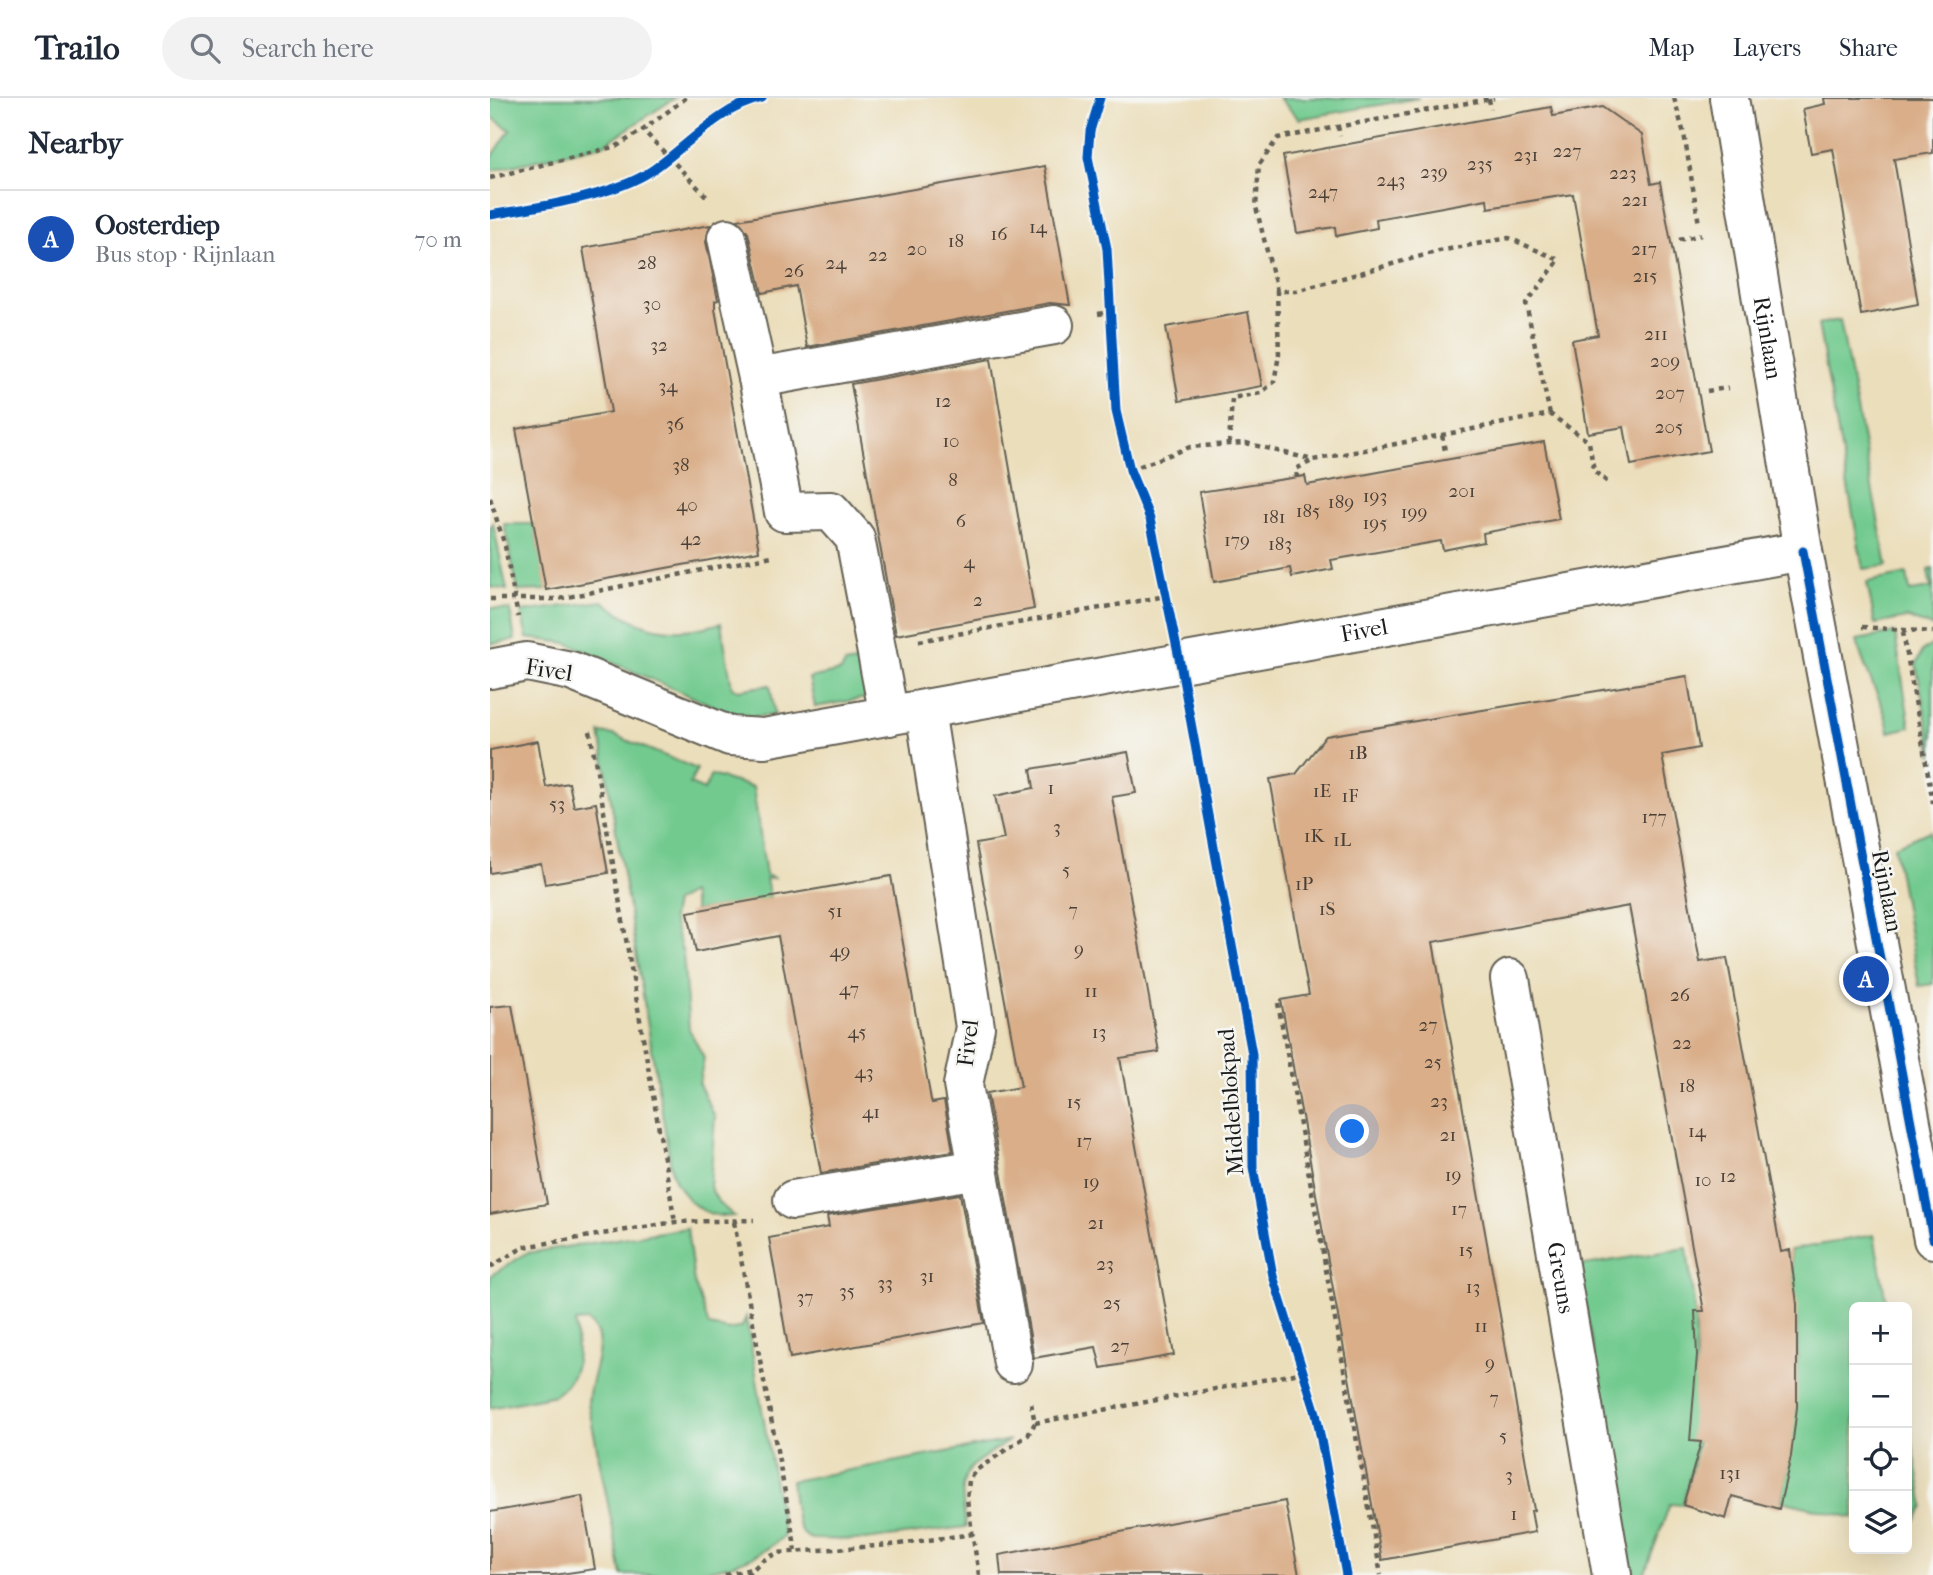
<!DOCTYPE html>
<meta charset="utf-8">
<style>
body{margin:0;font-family:"IM FELL French Canon",serif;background:#f2f2f3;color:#1f2937}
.controls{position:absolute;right:21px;bottom:21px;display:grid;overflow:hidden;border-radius:10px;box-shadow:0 7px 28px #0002}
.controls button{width:63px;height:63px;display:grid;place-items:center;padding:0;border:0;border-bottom:2px solid #e0e1e3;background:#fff;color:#1f2937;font:35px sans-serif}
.you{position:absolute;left:863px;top:1034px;width:24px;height:24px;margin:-18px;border:5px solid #fff;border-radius:50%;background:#1a73e8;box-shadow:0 0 0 10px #1a73e833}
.badge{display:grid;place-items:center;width:46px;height:46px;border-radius:50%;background:#111827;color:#fff;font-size:23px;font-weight:700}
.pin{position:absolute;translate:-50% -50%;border:4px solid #fff;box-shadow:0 2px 7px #0006}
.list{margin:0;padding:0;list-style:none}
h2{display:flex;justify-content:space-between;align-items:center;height:91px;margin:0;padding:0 28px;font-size:30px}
h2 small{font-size:23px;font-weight:400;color:#747a83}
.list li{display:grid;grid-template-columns:46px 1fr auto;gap:21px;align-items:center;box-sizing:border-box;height:98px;padding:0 28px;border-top:2px solid #e0e1e3}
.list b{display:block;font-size:26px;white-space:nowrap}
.list p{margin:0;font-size:23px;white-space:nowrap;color:#747a83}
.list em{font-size:23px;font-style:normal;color:#747a83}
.icon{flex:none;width:38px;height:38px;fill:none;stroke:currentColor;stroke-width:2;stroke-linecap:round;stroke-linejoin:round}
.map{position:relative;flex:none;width:1443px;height:1477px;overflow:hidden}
header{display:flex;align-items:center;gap:42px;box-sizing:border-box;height:98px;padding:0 35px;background:#fff;border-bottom:2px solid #e0e1e3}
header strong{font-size:33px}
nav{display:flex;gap:38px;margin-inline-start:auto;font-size:24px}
.search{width:490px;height:63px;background:#f2f2f3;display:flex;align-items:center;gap:18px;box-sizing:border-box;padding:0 24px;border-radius:38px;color:#747a83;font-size:26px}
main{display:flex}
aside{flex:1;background:#fff}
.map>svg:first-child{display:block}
</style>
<header>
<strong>Trailo</strong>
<div class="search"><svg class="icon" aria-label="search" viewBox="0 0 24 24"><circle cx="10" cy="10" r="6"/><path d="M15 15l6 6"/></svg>Search here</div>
<nav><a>Map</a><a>Layers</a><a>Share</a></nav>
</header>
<main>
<aside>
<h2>Nearby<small></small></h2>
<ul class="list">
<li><span class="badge" style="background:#1a4fb4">A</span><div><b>Oosterdiep</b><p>Bus stop · Rijnlaan</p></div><em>70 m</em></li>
</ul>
</aside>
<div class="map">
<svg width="1443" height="1477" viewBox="0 0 1443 1477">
<rect width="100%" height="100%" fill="#f6f6f2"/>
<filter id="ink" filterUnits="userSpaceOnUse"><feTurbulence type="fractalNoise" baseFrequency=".0143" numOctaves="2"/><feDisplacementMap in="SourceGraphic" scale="14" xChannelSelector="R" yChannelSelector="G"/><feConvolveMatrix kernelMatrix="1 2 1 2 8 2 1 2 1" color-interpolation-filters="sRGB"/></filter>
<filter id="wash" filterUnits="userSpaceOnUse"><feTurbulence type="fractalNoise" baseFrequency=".00686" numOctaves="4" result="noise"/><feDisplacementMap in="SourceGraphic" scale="28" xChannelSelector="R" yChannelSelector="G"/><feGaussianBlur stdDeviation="1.57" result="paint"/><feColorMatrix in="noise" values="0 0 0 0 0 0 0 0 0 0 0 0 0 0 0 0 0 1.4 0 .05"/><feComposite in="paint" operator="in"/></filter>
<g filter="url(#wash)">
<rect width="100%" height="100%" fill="#ebdebb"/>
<path fill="#72ca8f" stroke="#477356" stroke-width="2" d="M 0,0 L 185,0 L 113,47 L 0,73 L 0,62 L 20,32 L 0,18 Z
M 789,0 L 929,0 L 809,21 Z
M 1350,222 L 1397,468 L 1373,471 L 1328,226 Z
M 3,425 L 17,492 L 0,489 L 0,429 Z
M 14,426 L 44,426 L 57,492 L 28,493 Z
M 1443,471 L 1443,529 L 1417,520 L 1385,526 L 1377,484 L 1417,476 L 1420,493 L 1441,490 L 1438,472 Z
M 113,503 C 150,533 185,539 231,525 L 242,589 L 248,592 L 280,587 L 285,617 L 255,619 L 240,615 L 77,545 L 37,540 L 31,514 Z
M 0,510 L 20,512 L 25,542 L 0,546 Z
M 1405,535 L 1420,629 L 1399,634 C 1394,601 1373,574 1367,542 Z
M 1443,546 L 1443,658 L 1426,566 L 1432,553 Z
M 371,563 L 376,600 L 325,609 L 319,580 L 351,573 L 355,566 Z
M 110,635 L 124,637 L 207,671 L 200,686 L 214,692 L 221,677 L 263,689 L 276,777 L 283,780 L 276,781 L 280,801 L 205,813 L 201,795 L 185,804 L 182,820 L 193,856 L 199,931 L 214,960 L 209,986 L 225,1019 L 220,1089 L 229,1105 L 244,1118 C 214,1121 192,1102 182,1075 Z
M 1440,733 L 1443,752 L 1443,886 L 1429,888 L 1404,748 Z
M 197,1130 L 204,1184 L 219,1228 L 239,1232 L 252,1229 L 256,1219 L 294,1438 C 251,1477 189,1477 132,1477 L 98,1305 C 98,1280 123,1240 97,1223 L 85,1224 C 87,1253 93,1277 65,1297 L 0,1310 L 0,1178 L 37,1155 Z
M 1384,1137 L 1397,1209 L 1364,1209 L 1364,1420 L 1291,1403 C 1310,1319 1312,1238 1300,1152 Z
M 1197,1150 L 1205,1213 L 1208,1344 L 1193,1407 L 1180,1406 L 1154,1477 L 1143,1477 L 1088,1168 Z
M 1417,1314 L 1434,1409 L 1419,1432 L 1417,1432 Z
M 520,1342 C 474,1372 467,1371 476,1429 L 375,1442 L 322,1441 C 303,1437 304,1400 301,1383 Z"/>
<g id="blocks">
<path fill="#d9ae89" d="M 1334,0 L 1443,0 L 1443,55 L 1404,61 L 1428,206 L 1371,217 L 1343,51 L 1321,55 L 1313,11 L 1335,6 Z
M 1061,9 L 1063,18 L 1112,9 L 1152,37 L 1161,86 L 1170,84 L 1219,353 L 1141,367 L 1134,329 L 1098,335 L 1082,242 L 1108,237 L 1083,96 L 998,110 L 997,101 L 886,121 L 887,130 L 846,138 L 845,129 L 807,135 L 793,58 Z
M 555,68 L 580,207 L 560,205 L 317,249 L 306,188 L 272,195 L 258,135 L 248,122 Z
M 220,127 L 216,144 L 228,202 L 225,203 L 225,211 L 269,453 L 56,492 L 26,331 L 121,314 L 93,150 Z
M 758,214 L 772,288 L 689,303 L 676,229 Z
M 501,261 L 544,511 L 406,537 L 361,286 Z
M 1054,344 L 1069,421 L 993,435 L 994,444 L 953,452 L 951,443 L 841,462 L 843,471 L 802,479 L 800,470 L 724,484 L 709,394 L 815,378 L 817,387 Z
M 1197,578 L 1209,650 L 1172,657 L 1210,864 L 1237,860 L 1291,1154 L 1300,1152 L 1307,1206 L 1307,1309 L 1301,1358 L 1289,1411 L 1242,1398 L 1236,1421 L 1193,1407 L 1211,1344 L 1200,1343 L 1207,1257 L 1205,1213 L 1214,1213 L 1139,808 L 943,844 L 1025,1301 L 1044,1412 L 1041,1413 L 1045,1434 L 892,1462 L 791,902 L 819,897 L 780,681 L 806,676 L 836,638 Z
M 48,643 L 56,689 L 79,685 L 84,709 L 106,705 L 118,775 L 55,786 L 51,766 L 0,775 L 0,652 Z
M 638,654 L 646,695 L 622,699 L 669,954 L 630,960 L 684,1257 L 611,1270 L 606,1249 L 544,1260 L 497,995 L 531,989 L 486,746 L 514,741 L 505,698 L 544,690 L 541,671 Z
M 401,778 L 441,1002 L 442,1005 L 454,1003 L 463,1053 L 331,1075 L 288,838 L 206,854 L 198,814 Z
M 22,907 L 57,1106 L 0,1116 L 0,909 Z
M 470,1096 L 494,1225 L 300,1260 L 279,1140 L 339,1129 L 337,1118 Z
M 92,1398 L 105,1471 L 64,1477 L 0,1477 L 0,1414 Z
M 795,1403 L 809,1477 L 511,1477 L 509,1457 Z"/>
</g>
</g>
<g filter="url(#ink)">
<use href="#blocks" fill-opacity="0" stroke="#646054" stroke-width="2"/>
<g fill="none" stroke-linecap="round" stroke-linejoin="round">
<defs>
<g id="minor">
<path id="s1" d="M 1239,0 L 1313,453 L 1443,1141"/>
<path d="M 237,140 L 268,280"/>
<path id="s2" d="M 0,571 L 37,564 L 81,573 L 240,638 L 274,640 L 1313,453"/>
<path d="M 435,612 L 485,929 L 473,987 L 523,1265"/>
<path d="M 399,618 L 365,440 L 341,413 L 294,414 L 268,280 L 564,227"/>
<path id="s3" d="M 1020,881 L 1122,1477"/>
<path d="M 303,1102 L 488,1071"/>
</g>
</defs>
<use href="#minor" stroke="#646054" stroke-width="42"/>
<path stroke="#646054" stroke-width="4.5" stroke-dasharray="5 5" stroke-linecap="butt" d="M 196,0 L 153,32 L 217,99
M 1184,0 L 1194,36 L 1209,126
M 999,1 L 1001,11
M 848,28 L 850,38
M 0,80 L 127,48 L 153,32
M 1189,142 L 1211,137
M 787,193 L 766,109 L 769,67 L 788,40 L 1004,0
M 608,216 L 621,214
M 1217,293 L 1238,290
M 952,337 L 955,353
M 739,346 L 742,300 L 771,295 L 784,284 L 789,257 L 787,193 L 806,193 L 949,153 L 1019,140 L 1069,162 L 1036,206 L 1060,316
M 640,372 L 700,349 L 739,346 L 756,345 L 823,362 L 1060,316 L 1099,344 L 1104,373 L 1120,386
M 807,380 L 806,371 L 822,363
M 0,400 L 15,448 L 28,519
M 0,501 L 68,501 L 282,458
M 1372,529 L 1443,534
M 1413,534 L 1443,705
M 429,543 L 676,498
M 100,633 L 185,1124
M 788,905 L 891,1477
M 244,1124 L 306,1453
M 0,1169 L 34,1149 L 185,1124 L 264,1122
M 545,1325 L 815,1274
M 235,1477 L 261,1471
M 257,1477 L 272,1463 L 287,1455 L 401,1447 L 483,1436
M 489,1477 L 477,1402 L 479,1382 L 485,1373 L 538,1337 L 545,1325 L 541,1305"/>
<use href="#minor" stroke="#fff" stroke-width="38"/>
<defs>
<path id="cycleway" d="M 610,0 L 600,33 L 598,59 L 617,151 L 626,313 L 640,372 L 660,421 L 690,565 L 762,956 L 763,1069 L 783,1178 L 826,1315 L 856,1477
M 0,117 C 46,109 122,99 161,73 C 197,49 229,9 272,0
M 1313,453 L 1443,1141"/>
</defs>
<use href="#cycleway" stroke="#f6f6f2" stroke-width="13"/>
<use href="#cycleway" stroke="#0057b8" stroke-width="9"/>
</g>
</g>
<g text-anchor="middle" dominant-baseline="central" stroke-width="5" stroke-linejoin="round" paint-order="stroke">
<g font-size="19" fill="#4b4037">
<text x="1077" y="53">227</text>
<text x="1036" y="57">231</text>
<text x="990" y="66">235</text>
<text x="944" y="74">239</text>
<text x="1133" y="75">223</text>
<text x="901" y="82">243</text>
<text x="833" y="94">247</text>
<text x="1145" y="102">221</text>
<text x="548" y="129">14</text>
<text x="509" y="136">16</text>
<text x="466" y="143">18</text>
<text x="427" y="151">20</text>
<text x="1154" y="151">217</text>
<text x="388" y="157">22</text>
<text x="157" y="165">28</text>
<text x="346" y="165">24</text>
<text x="304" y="173">26</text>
<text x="1155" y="178">215</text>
<text x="162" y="206">30</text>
<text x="1166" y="236">211</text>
<text x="169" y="247">32</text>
<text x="1175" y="263">209</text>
<text x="178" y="288">34</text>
<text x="1180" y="295">207</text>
<text x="453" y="303">12</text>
<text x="185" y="326">36</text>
<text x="1179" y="329">205</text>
<text x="461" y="343">10</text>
<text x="191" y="367">38</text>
<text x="463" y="382">8</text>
<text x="972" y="393">201</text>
<text x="885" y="398">193</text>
<text x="851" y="404">189</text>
<text x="197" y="407">40</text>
<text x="818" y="413">185</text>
<text x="924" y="414">199</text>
<text x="784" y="419">181</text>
<text x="471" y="423">6</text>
<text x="885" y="425">195</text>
<text x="201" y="441">42</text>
<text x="747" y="442">179</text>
<text x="790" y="446">183</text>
<text x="479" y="464">4</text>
<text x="488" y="502">2</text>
<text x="868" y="655">1B</text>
<text x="561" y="690">1</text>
<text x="832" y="693">1E</text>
<text x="860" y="698">1F</text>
<text x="67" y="706">53</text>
<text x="1164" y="719">177</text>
<text x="567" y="729">3</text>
<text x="824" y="738">1K</text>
<text x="852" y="742">1L</text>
<text x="576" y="772">5</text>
<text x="814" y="786">1P</text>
<text x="837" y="811">1S</text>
<text x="583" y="812">7</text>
<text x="345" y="813">51</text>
<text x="589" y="851">9</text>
<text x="350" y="853">49</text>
<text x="359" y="891">47</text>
<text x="601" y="893">11</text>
<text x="1190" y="897">26</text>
<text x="938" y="927">27</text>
<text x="367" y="934">45</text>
<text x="609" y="934">13</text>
<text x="1192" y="945">22</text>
<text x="943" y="964">25</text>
<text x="374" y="974">43</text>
<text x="1197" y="988">18</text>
<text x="949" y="1003">23</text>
<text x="584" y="1004">15</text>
<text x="381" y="1014">41</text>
<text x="1207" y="1033">14</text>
<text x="958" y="1037">21</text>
<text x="594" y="1043">17</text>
<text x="963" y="1077">19</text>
<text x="1238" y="1078">12</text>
<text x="1213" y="1082">10</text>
<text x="601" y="1084">19</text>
<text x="969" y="1111">17</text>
<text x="606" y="1125">21</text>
<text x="976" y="1152">15</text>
<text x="615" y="1166">23</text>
<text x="437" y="1178">31</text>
<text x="395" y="1185">33</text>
<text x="983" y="1189">13</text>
<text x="357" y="1193">35</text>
<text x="315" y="1199">37</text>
<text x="622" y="1205">25</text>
<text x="991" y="1228">11</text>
<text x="630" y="1248">27</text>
<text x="1000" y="1265">9</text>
<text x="1004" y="1300">7</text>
<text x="1013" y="1338">5</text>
<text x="1240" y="1375">131</text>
<text x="1019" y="1377">3</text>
<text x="1024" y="1416">1</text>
</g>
<g font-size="23" fill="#1c1c1c" stroke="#f6f6f2">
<text stroke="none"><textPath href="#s1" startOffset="243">Rijnlaan</textPath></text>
<text stroke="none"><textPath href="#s2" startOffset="898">Fivel</textPath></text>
<text transform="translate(59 572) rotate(9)">Fivel</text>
<text transform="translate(1397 793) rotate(79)">Rijnlaan</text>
<text transform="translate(478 945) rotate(-83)">Fivel</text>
<text transform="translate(741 1004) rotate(-94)">Middelblokpad</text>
<text stroke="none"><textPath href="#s3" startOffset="303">Greuns</textPath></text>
</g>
</g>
</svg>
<div class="controls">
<button>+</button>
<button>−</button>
<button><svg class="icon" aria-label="locate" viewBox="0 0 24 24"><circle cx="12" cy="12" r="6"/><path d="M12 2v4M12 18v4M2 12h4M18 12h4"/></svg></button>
<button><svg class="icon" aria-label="layers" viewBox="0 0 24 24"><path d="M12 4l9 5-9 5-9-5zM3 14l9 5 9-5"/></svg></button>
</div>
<div class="you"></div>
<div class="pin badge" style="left:1376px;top:881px;background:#1a4fb4">A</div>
</div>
</main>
